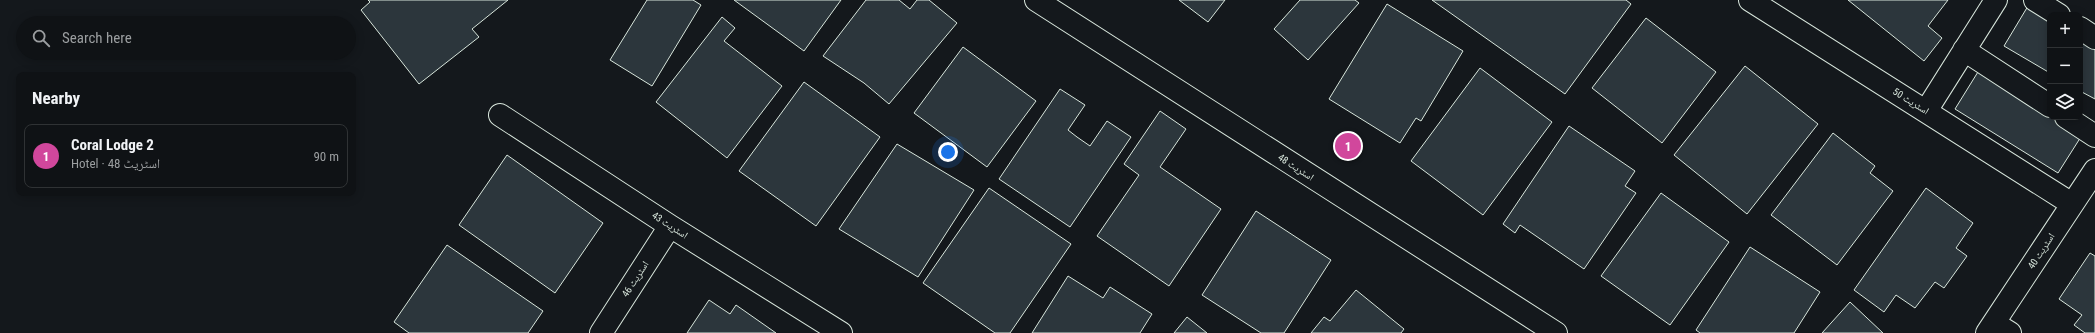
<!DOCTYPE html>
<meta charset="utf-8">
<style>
body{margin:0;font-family:"Roboto Condensed","Noto Naskh Arabic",sans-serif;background:#181b1e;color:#f1f3f6}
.controls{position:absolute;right:12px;top:12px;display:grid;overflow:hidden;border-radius:8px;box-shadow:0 2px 10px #0003}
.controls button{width:36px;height:36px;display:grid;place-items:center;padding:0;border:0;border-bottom:1px solid #2f3234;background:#0f1215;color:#f1f3f6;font:20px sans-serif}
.you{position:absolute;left:948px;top:152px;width:14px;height:14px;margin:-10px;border:3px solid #fff;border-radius:50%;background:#1a73e8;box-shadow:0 0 0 6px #1a73e833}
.badge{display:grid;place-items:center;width:26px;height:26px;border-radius:50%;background:#0b8043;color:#fff;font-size:13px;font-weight:700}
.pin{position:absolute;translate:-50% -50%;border:2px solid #fff;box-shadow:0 1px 4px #0006}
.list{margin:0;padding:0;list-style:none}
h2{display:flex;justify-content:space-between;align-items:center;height:52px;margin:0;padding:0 16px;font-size:17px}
h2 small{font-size:13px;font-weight:400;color:#9b9ea0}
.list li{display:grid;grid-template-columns:26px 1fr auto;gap:12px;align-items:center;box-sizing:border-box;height:64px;margin:0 8px 8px;padding:0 8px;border:1px solid #2f3234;border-radius:8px}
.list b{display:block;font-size:15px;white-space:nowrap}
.list p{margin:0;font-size:13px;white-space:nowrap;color:#9b9ea0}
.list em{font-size:13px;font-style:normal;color:#9b9ea0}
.icon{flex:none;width:22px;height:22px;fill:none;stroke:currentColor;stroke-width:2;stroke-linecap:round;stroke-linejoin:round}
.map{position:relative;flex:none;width:2095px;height:333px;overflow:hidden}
.search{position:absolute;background:#0f1215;box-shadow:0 2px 10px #0003;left:16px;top:16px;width:340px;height:44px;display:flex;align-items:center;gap:10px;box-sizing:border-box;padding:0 14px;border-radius:22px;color:#9b9ea0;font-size:15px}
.panel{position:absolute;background:#0f1215;box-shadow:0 2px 10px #0003;left:16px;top:72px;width:340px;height:124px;border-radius:8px}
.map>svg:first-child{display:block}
</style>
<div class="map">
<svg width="2095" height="333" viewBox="0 0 2095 333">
<rect width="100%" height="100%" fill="#14181c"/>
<path fill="#2c363c" stroke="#d8e6dc" d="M 368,0 L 508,0 L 472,29 L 479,37 L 419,84 L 361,10 L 370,2 Z
M 647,0 L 693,0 L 701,5 L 652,86 L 610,60 Z
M 734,0 L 841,0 L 804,51 Z
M 866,0 L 899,0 L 910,9 L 917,0 L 929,0 L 957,23 L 889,104 L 864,83 L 823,56 Z
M 1179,0 L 1225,0 L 1208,22 Z
M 1300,0 L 1355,0 L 1359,3 L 1308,60 L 1274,29 Z
M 1432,0 L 1626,0 L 1631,4 L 1565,94 Z
M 1848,0 L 1948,0 L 1928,26 L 1942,38 L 1924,61 Z
M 1387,4 L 1463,51 L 1421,121 L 1416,118 L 1400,143 L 1329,99 Z
M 2028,6 L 2050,19 L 2050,73 L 2004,46 Z
M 722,17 L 735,28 L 724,41 L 782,86 L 727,158 L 656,102 Z
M 1646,18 L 1716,72 L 1662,143 L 1592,88 Z
M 2080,37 L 2095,45 L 2095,99 L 2080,91 Z
M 963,47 L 1036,101 L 987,167 L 914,113 Z
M 1745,66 L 1818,124 L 1747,214 L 1674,155 Z
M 1981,67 L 2050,110 L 2050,117 L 2061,117 L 2084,132 L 2058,173 L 1955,109 Z
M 1480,68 L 1552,122 L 1483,215 L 1411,161 Z
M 804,82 L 880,137 L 816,226 L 739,171 Z
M 1060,89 L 1085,105 L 1068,130 L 1077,137 L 1090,146 L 1107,121 L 1131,137 L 1070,227 L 999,179 Z
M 1160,111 L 1186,129 L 1160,167 L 1221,209 L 1169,286 L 1097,236 L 1139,175 L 1124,164 Z
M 1569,126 L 1635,171 L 1625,186 L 1636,193 L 1584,269 L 1520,225 L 1515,233 L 1503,224 Z
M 1833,133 L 1875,166 L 1870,173 L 1893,191 L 1837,265 L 1771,215 Z
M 897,144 L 974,190 L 918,277 L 839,229 Z
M 507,155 L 603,223 L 555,293 L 459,225 Z
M 989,188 L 1071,244 L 1010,333 L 995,333 L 923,283 Z
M 1926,188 L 1973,223 L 1956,248 L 1967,256 L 1944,288 L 1935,282 L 1915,308 L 1896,295 L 1884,312 L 1854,290 Z
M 1661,193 L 1729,242 L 1670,325 L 1601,276 Z
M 1256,211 L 1331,260 L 1284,333 L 1261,333 L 1202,295 Z
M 447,245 L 543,311 L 528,333 L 409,333 L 394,322 Z
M 1750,247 L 1820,292 L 1794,333 L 1700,333 L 1696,330 Z
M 2090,253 L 2095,256 L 2095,333 L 2085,333 L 2074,325 L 2082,315 L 2059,299 Z
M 1068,276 L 1103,298 L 1110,287 L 1152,314 L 1140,333 L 1032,333 Z
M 1356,290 L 1404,329 L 1401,333 L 1311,333 L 1324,317 L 1330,321 Z
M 709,300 L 730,314 L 736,305 L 776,333 L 687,333 Z
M 1850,302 L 1883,333 L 1822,333 Z
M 1187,317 L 1207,333 L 1174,333 Z"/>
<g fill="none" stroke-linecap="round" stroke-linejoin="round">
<defs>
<path id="minor" d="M 1036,0 L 1556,333
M 1750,0 L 2072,204
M 2035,0 L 2059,15
M 2080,28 L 2095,38
M 1964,50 L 2050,106
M 1926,111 L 1996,0
M 500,115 L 670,226 L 841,333
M 2066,117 L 2095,136
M 1994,323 L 2010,333
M 601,333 L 670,226
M 1987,333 L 2095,170"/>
</defs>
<use href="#minor" stroke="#d8e6dc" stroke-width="24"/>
<use href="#minor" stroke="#14181c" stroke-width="22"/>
</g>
<g text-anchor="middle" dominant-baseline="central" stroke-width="3" stroke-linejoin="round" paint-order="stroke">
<g font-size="10" fill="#d8e6dc" stroke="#14181c">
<text transform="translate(1911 101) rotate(32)">اسٹریٹ 50</text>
<text transform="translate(1296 167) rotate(33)">اسٹریٹ 48</text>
<text transform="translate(670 225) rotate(33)">اسٹریٹ 43</text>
<text transform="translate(2041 251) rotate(-57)">اسٹریٹ 40</text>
<text transform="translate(635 279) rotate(-57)">اسٹریٹ 46</text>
</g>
</g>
</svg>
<div class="controls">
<button>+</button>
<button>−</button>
<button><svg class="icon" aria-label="layers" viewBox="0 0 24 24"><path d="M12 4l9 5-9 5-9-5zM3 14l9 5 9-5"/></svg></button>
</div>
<div class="you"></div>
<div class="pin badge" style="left:1348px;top:146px;background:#d1479c">1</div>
<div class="search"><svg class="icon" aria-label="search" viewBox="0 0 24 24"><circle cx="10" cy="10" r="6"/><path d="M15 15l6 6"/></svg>Search here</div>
<section class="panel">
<h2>Nearby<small></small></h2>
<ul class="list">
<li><span class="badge" style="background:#d1479c">1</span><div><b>Coral Lodge 2</b><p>Hotel · اسٹریٹ 48</p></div><em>90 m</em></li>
</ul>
</section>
</div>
